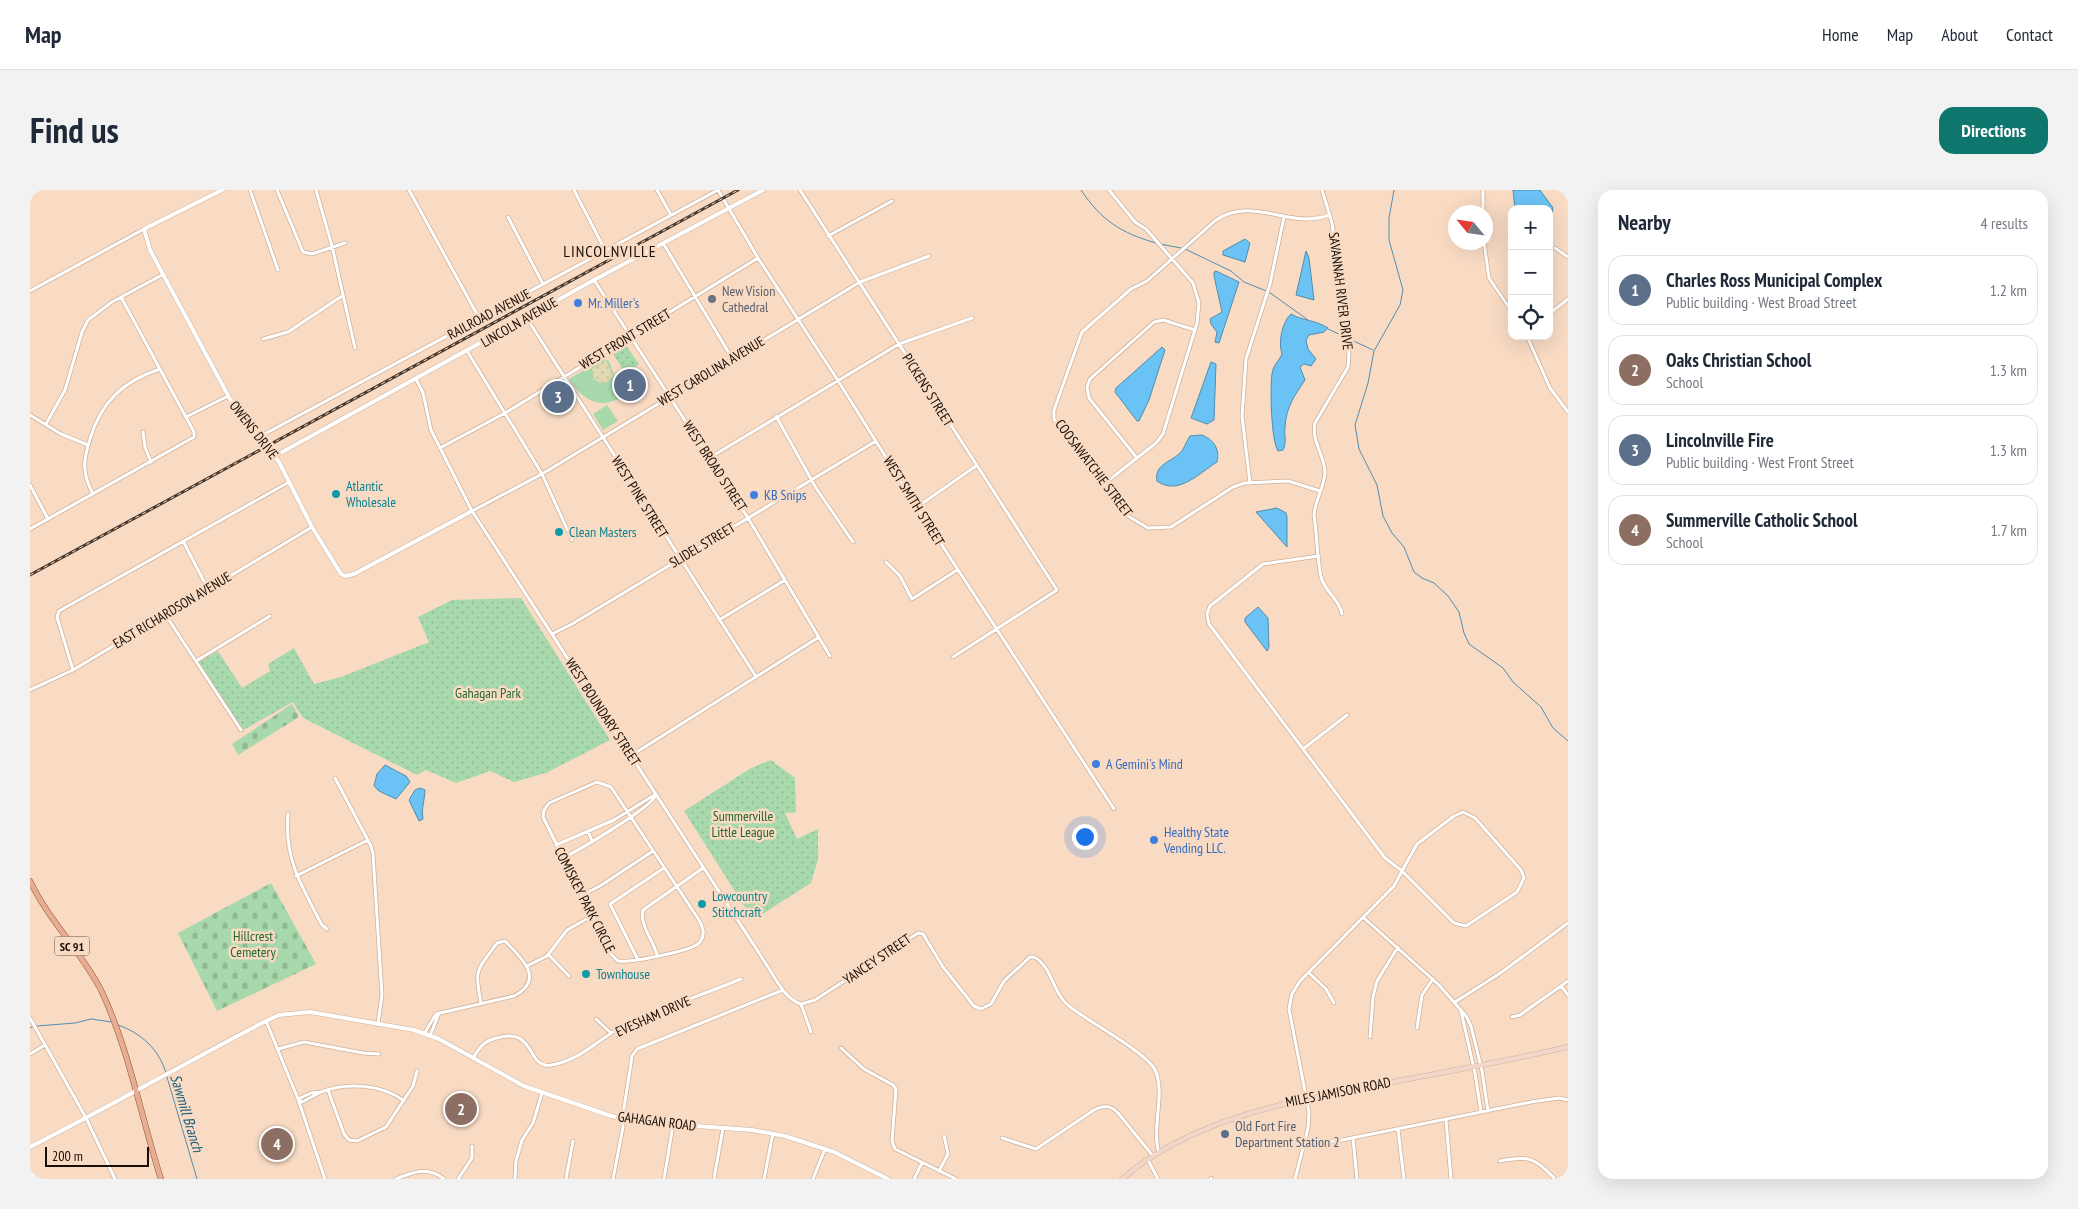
<!DOCTYPE html>
<meta charset="utf-8">
<style>
body{margin:0;font-family:"PT Sans Narrow",sans-serif;background:#f2f2f3;color:#1f2937}
.controls{position:absolute;right:15px;top:15px;display:grid;overflow:hidden;border-radius:10px;box-shadow:0 5px 20px #0002}
.controls button{width:45px;height:45px;display:grid;place-items:center;padding:0;border:0;border-bottom:1px solid #e0e1e3;background:#fff;color:#1f2937;font:25px sans-serif}
.compass{position:absolute;left:1418px;top:15px;width:45px;height:45px;border-radius:50%;background:#fff;box-shadow:0 5px 20px #0002;rotate:299deg}
.scale{position:absolute;left:15px;bottom:12px;width:104px;box-sizing:border-box;padding-left:5px;border:2px solid #180e06;border-top:0;font-size:14px;line-height:18px;white-space:nowrap;color:#180e06;-webkit-text-stroke:4px #f9dbc4;paint-order:stroke}
.you{position:absolute;left:1054px;top:646px;width:18px;height:18px;margin:-12px;border:4px solid #fff;border-radius:50%;background:#1a73e8;box-shadow:0 0 0 8px #1a73e833}
.badge{display:grid;place-items:center;width:32px;height:32px;border-radius:50%;background:#0f766e;color:#fff;font-size:16px;font-weight:700}
.pin{position:absolute;translate:-50% -50%;border:2px solid #fff;box-shadow:0 1px 5px #0006}
.list{margin:0;padding:0;list-style:none}
h2{display:flex;justify-content:space-between;align-items:center;height:65px;margin:0;padding:0 20px;font-size:21px}
h2 small{font-size:16px;font-weight:400;color:#747a83}
.list li{display:grid;grid-template-columns:32px 1fr auto;gap:15px;align-items:center;box-sizing:border-box;height:70px;margin:0 10px 10px;padding:0 10px;border:1px solid #e0e1e3;border-radius:15px}
.list b{display:block;font-size:19px;white-space:nowrap}
.list p{margin:0;font-size:16px;white-space:nowrap;color:#747a83}
.list em{font-size:16px;font-style:normal;color:#747a83}
.icon{flex:none;width:28px;height:28px;fill:none;stroke:currentColor;stroke-width:2;stroke-linecap:round;stroke-linejoin:round}
.map{position:relative;flex:none;width:1538px;height:989px;overflow:hidden;border-radius:15px}
header{display:flex;align-items:center;gap:30px;box-sizing:border-box;height:70px;padding:0 25px;background:#fff;border-bottom:1px solid #e0e1e3}
header strong{font-size:24px}
nav{display:flex;gap:28px;margin-inline-start:auto;font-size:18px}
.intro{display:flex;align-items:center;justify-content:space-between;box-sizing:border-box;height:120px;padding:0 30px}
h1{margin:0;font-size:35px}
.button{padding:12px 22px;border-radius:15px;background:#0f766e;color:#fff;font-size:18px;font-weight:700}
main{display:flex;gap:30px;padding:0 30px}
aside{flex:1;background:#fff;border-radius:15px;box-shadow:0 5px 20px #0002}
.map>svg:first-child{display:block}
</style>
<header>
<strong>Map</strong>
<nav><a>Home</a><a>Map</a><a>About</a><a>Contact</a></nav>
</header>
<div class="intro"><h1>Find us</h1><a class="button">Directions</a></div>
<main>
<div class="map">
<svg width="1538" height="989" viewBox="0 0 1538 989">
<defs>
<pattern id="sand-dots" width="8" height="8" patternUnits="userSpaceOnUse" patternTransform="scale(1.25)"><rect width="8" height="8" fill="#e2d8b3"/><path d="M2 2h.1M6 6h.1" fill="none" stroke="#c1b898" stroke-width="1.8" stroke-linecap="round"/></pattern>
<pattern id="cemetery-stones" width="16" height="16" patternUnits="userSpaceOnUse" patternTransform="scale(1.25)"><rect width="16" height="16" fill="#a8d9ad"/><path d="M2 7V4a2 2 0 0 1 4 0v3zM10 15v-3a2 2 0 0 1 4 0v3z" fill="#90b993"/></pattern>
<pattern id="park-dots" width="8" height="8" patternUnits="userSpaceOnUse" patternTransform="scale(1.25)"><rect width="8" height="8" fill="#a8d9ad"/><path d="M2 2h.1M6 6h.1" fill="none" stroke="#90b993" stroke-width="1.8" stroke-linecap="round"/></pattern>
</defs>
<rect width="100%" height="100%" fill="#f9dbc4"/>
<path fill="#a8d9ad" d="M 574,168 L 579,171 L 592,207 C 570,221 551,209 539,189 Z
M 577,215 L 588,231 L 573,240 L 563,224 Z"/>
<path fill="url(#sand-dots)" d="M 576,170 L 583,186 L 577,192 L 570,193 L 564,189 L 562,179 Z"/>
<path fill="url(#cemetery-stones)" d="M 262,514 L 269,527 L 208,565 L 202,554 Z
M 241,693 L 286,774 L 187,821 L 148,743 Z"/>
<path fill="url(#park-dots)" d="M 595,154 L 609,174 L 596,184 L 582,163 Z
M 491,408 L 580,550 L 516,583 L 484,592 L 460,581 L 426,593 L 396,580 L 387,585 L 273,528 L 263,512 L 210,542 L 169,472 L 188,461 L 212,498 L 240,481 L 238,474 L 264,458 L 284,494 L 311,487 L 399,452 L 388,427 L 422,410 Z
M 741,570 L 765,588 L 766,622 L 755,623 L 767,649 L 788,639 L 788,669 L 781,693 L 723,730 L 654,621 L 721,578 Z"/>
<path fill="#6ac3f4" stroke="#518dad" d="M 1483,0 L 1510,0 L 1523,18 L 1522,23 L 1519,25 L 1519,19 L 1485,19 Z
M 1215,49 L 1220,53 L 1215,72 L 1193,65 L 1193,61 Z
M 1276,61 L 1279,68 L 1284,110 L 1266,105 Z
M 1186,81 L 1209,92 L 1189,153 L 1185,152 L 1187,142 L 1181,134 L 1180,129 L 1192,122 L 1184,86 L 1184,82 Z
M 1261,124 C 1273,131 1286,130 1298,138 L 1294,142 L 1279,145 L 1276,150 L 1278,159 L 1286,169 L 1281,176 L 1274,174 L 1270,177 L 1275,190 C 1265,205 1256,217 1255,237 C 1254,245 1257,253 1253,260 L 1248,261 C 1241,250 1240,198 1242,184 C 1243,175 1249,171 1252,164 C 1248,152 1252,132 1261,124 Z
M 1132,157 L 1135,160 L 1119,210 L 1109,231 L 1107,231 L 1085,202 L 1086,198 Z
M 1181,172 L 1186,174 L 1184,230 L 1177,234 L 1161,228 Z
M 1172,245 C 1184,250 1190,259 1187,272 C 1168,284 1148,306 1127,291 C 1124,275 1140,272 1149,264 C 1154,260 1156,252 1160,246 Z
M 1247,318 L 1256,323 L 1257,327 L 1257,357 L 1226,322 Z
M 1228,417 L 1238,428 L 1239,457 L 1237,461 L 1215,432 L 1215,428 Z
M 355,575 L 376,586 L 380,592 L 366,609 L 349,601 L 344,596 L 347,584 Z
M 390,598 L 395,600 C 395,609 391,618 393,629 L 389,631 L 379,610 L 385,600 Z"/>
<g fill="none" stroke-linecap="round" stroke-linejoin="round">
<path stroke="#518dad" stroke-width="1" d="M 1051,0 C 1072,31 1091,43 1126,53
M 1364,0 L 1359,28 L 1359,50 L 1373,100 L 1370,115 L 1344,161 L 1338,193 L 1325,235 L 1329,259 L 1347,295 L 1353,326 L 1362,343 L 1374,357 L 1384,382 L 1392,388 L 1404,393 L 1418,406 L 1429,422 L 1434,443 L 1439,454 L 1473,478 L 1483,492 L 1511,517 L 1523,538 L 1538,551
M 1130,54 L 1151,58
M 1155,59 L 1201,81 L 1214,92 L 1239,102 L 1278,130
M 1298,139 L 1343,160
M 88,835 C 111,843 129,859 136,883
M 7,836 L 45,833 L 61,829 L 82,832
M 0,838 L 2,837
M 137,887 L 167,989"/>
<defs>
<path id="minor" d="M 220,0 L 248,80
M 247,0 L 273,62 L 282,64 L 315,53
M 286,0 L 302,56 L 325,158
M 379,0 L 449,128
M 544,0 L 575,60
M 627,0 L 641,25
M 688,0 L 728,68 L 807,189 L 887,317 L 1084,619
M 770,0 L 1027,400 L 923,467
M 1292,0 L 1302,33 L 1319,164 L 1318,177 L 1285,233 C 1281,252 1295,265 1295,283 C 1294,298 1285,310 1284,325 C 1287,345 1287,368 1291,387 C 1295,402 1310,410 1312,424
M 1453,0 L 1453,22
M 478,27 L 513,94
M 1456,30 L 1456,38
M 798,46 L 862,11
M 1454,52 L 1459,88 L 1482,122
M 633,53 L 702,168
M 1525,58 L 1538,67
M 564,90 L 718,328 L 800,466
M 0,101 L 114,39
M 1519,124 L 1538,109
M 496,127 L 725,485
M 1497,146 L 1520,198 L 1538,222
M 233,149 L 258,142 L 312,106
M 437,161 L 512,284 L 542,350
M 386,189 L 393,203 L 401,240 L 442,321 L 738,777 C 746,790 756,810 771,814 L 781,842
M 0,225 L 31,244 L 58,255
M 746,226 L 786,298 L 823,352
M 156,227 L 198,206
M 16,234 L 35,200 L 52,142 L 58,130 L 82,112 L 132,85
M 113,242 L 115,257 L 121,272
M 229,247 L 688,0
M 410,258 L 475,223 L 728,68
M 679,268 L 869,154 L 942,128
M 1107,268 L 1059,208 L 1057,197 L 1060,189 L 1124,132 L 1133,130 L 1165,140
M 1220,293 L 1212,226 L 1216,169 L 1240,94 L 1254,27
M 1074,294 L 1126,253 L 1133,244 L 1167,133 L 1169,113 L 1163,93 L 1116,39 L 1105,32 L 1079,0
M 0,295 L 18,329
M 1290,301 L 1258,291 L 1215,293 L 1203,297 L 1141,337 L 1118,338 L 1098,326 L 1024,229 L 1024,220 L 1052,142 L 1101,99 L 1117,91 L 1186,30 C 1223,5 1259,40 1299,25
M 63,304 C 52,283 53,271 60,249 C 71,212 93,191 130,179
M 887,317 L 946,276
M 442,321 L 512,284 L 830,92 L 899,66
M 0,339 L 164,247 L 164,242 L 91,107
M 153,351 L 178,399
M 856,372 L 870,386 L 882,409 L 927,380
M 135,424 L 211,540
M 689,430 L 755,390
M 522,444 L 542,434 L 846,251
M 166,471 L 240,426
M 43,480 L 27,427 L 29,421 L 259,292
M 0,500 L 43,480 L 282,337
M 1273,559 L 1317,525
M 602,565 L 789,447
M 305,588 L 341,656 L 343,664 L 352,805 L 348,834
M 567,592 L 581,597 L 669,730 C 673,738 676,745 669,753 C 662,761 599,773 588,771 L 581,764 L 513,627 L 514,620 L 519,613 Z
M 1433,622 L 1445,628 L 1491,680 L 1494,688 L 1487,702 L 1436,736 L 1424,733 L 1372,681 L 1387,654 L 1424,626 Z
M 258,624 C 254,669 272,697 292,735 L 297,739
M 558,641 L 562,651
M 526,655 L 584,630 L 626,604
M 533,668 C 549,660 621,618 626,605
M 266,686 L 338,650
M 552,705 L 570,696 L 623,661
M 1334,728 L 1409,795 L 1436,826 L 1441,836 L 1452,881 L 1458,921
M 518,764 L 539,786
M 627,765 C 624,751 609,735 613,720 L 673,678
M 608,770 L 580,714 L 634,678
M 497,776 L 517,766 L 537,740 L 562,726
M 1279,783 L 1296,799 L 1304,813
M 1531,796 L 1538,805
M 1425,812 L 1469,784 L 1538,733
M 771,814 L 785,810 L 888,743 L 893,744 L 913,777 L 944,816 L 951,819 L 961,814 L 974,791 L 1000,767 L 1004,767 C 1022,776 1023,804 1039,816 C 1057,831 1116,862 1125,880 C 1136,902 1121,938 1129,963
M 1431,821 L 1445,883 L 1451,922
M 1482,827 L 1490,825 L 1538,791
M 0,828 L 56,928 L 85,989
M 566,829 L 581,843
M 236,831 L 268,909 L 295,989
M 1387,838 L 1392,805 L 1403,789
M 394,844 L 406,824 L 484,806 C 516,789 491,768 475,751 L 467,753 C 447,781 444,778 451,813
M 400,846 L 409,823
M 1340,847 L 1343,807 L 1347,791 L 1368,757
M 811,858 L 834,879 L 863,895 L 866,899 L 862,951 L 865,959 L 926,989
M 248,859 L 274,852 L 333,863 L 349,864
M 0,864 L 15,855
M 443,868 C 451,855 455,850 471,847 C 506,839 497,880 522,875 C 555,868 567,849 594,836 C 632,818 672,805 711,789
M 298,900 L 314,944 L 319,950 L 327,951 L 356,937 L 383,896 L 387,881
M 291,902 C 316,892 352,894 374,911
M 291,902 L 272,912 L 268,909 L 281,903 Z
M 1416,930 L 1421,989
M 1368,939 L 1374,989
M 972,948 L 1006,959 L 1064,920 C 1075,915 1080,915 1088,923 L 1123,966
M 1323,948 L 1327,989
M 1275,953 L 1307,951 L 1501,912 L 1529,908 L 1538,910
M 1118,970 L 1128,989
M 1470,971 C 1498,965 1506,968 1525,989
M 909,981 L 918,964 L 914,946
M 1181,988 L 1181,989
M 366,989 C 383,982 398,976 414,989
M 428,989 L 442,968 L 442,956
M 485,989 L 486,971 L 492,950 L 503,933 L 512,903
M 536,989 L 543,951
M 583,989 L 593,937 L 593,924 L 600,880 L 602,866 L 607,859 L 753,800
M 634,989 L 643,935
M 684,989 L 693,938
M 734,989 L 743,943
M 783,989 L 795,959
M 884,989 L 892,973
M 1265,989 L 1278,938 L 1279,922 L 1259,819 L 1262,804 L 1270,791 L 1364,696 L 1372,681 L 1355,668 L 1179,434 L 1177,424 L 1180,416 L 1233,374 L 1289,366"/>
<path id="tertiary" d="M 192,0 L 114,39 L 120,60 L 200,209 L 209,225 L 249,272 L 282,337 L 311,384 L 315,386 L 324,384 L 442,321
M 245,266 L 564,90 L 733,0
M 0,957 C 80,917 156,872 236,831 L 249,825 L 280,822 L 384,840 L 409,849 L 494,896 L 581,926 L 611,932 L 722,940 L 755,946 L 804,962 L 858,989"/>
<path id="secondary" d="M 1092,989 C 1158,932 1247,914 1330,898 C 1399,885 1469,873 1538,857"/>
<path id="primary" d="M 0,691 C 19,731 51,761 71,800 C 99,859 111,927 131,989"/>
</defs>
<use href="#minor" stroke="#ceb19a" stroke-width="4.5"/>
<use href="#tertiary" stroke="#ceb19a" stroke-width="5"/>
<use href="#secondary" stroke="#ceb19a" stroke-width="5.5"/>
<use href="#primary" stroke="#935233" stroke-width="6"/>
<use href="#minor" stroke="#fff" stroke-width="3"/>
<use href="#tertiary" stroke="#fff" stroke-width="4"/>
<use href="#secondary" stroke="#f2d6c9" stroke-width="4.5"/>
<use href="#primary" stroke="#e6ad93" stroke-width="5"/>
<defs>
<path id="rail" d="M 0,385 L 708,0"/>
</defs>
<use href="#rail" stroke="#483a2f" stroke-width="3"/>
<use href="#rail" stroke="#f9dbc4" stroke-width="1" stroke-dasharray="4" stroke-linecap="butt"/>
</g>
<circle fill="#6b7280" stroke="#f9dbc4" stroke-width="2" cx="682" cy="109" r="5"/>
<g fill="#3f7fe0" stroke="#f9dbc4" stroke-width="2">
<circle cx="548" cy="113" r="5"/>
<circle cx="724" cy="305" r="5"/>
<circle cx="1066" cy="574" r="5"/>
<circle cx="1124" cy="650" r="5"/>
</g>
<g fill="#0f9aa8" stroke="#f9dbc4" stroke-width="2">
<circle cx="306" cy="304" r="5"/>
<circle cx="529" cy="342" r="5"/>
<circle cx="672" cy="714" r="5"/>
<circle cx="556" cy="784" r="5"/>
</g>
<circle fill="#5c6f8a" stroke="#f9dbc4" stroke-width="2" cx="1195" cy="944" r="5"/>
<g text-anchor="middle" dominant-baseline="central" stroke-width="5" stroke-linejoin="round" paint-order="stroke">
<rect fill="#f9dbc4" stroke="#5c4c3f" stroke-width="1" x="24.5" y="746.5" width="35" height="19" rx="4"/>
<g font-size="12" font-weight="bold" fill="#180e06">
<text x="42" y="756">SC 91</text>
</g>
<g font-size="14" fill="#5b616d" stroke="#f9dbc4" text-anchor="start">
<text x="692" y="101">New Vision<tspan x="692" dy="16">Cathedral</tspan></text>
</g>
<g font-size="14" fill="#180e06" stroke="#f9dbc4">
<text transform="translate(1311 101) rotate(83)">SAVANNAH RIVER DRIVE</text>
<text transform="translate(459 124) rotate(-28)">RAILROAD AVENUE</text>
<text transform="translate(489 132) rotate(-30)">LINCOLN AVENUE</text>
<text transform="translate(595 149) rotate(-31)">WEST FRONT STREET</text>
<text transform="translate(681 181) rotate(-31)">WEST CAROLINA AVENUE</text>
<text transform="translate(898 200) rotate(58)">PICKENS STREET</text>
<text transform="translate(224 240) rotate(52)">OWENS DRIVE</text>
<text transform="translate(685 276) rotate(57)">WEST BROAD STREET</text>
<text transform="translate(1064 278) rotate(53)">COOSAWATCHIE STREET</text>
<text transform="translate(610 307) rotate(58)">WEST PINE STREET</text>
<text transform="translate(884 311) rotate(58)">WEST SMITH STREET</text>
<text transform="translate(672 355) rotate(-31)">SLIDEL STREET</text>
<text transform="translate(142 420) rotate(-31)">EAST RICHARDSON AVENUE</text>
<text transform="translate(573 522) rotate(57)">WEST BOUNDARY STREET</text>
<text transform="translate(555 710) rotate(63)">COMISKEY PARK CIRCLE</text>
<text transform="translate(847 769) rotate(-34)">YANCEY STREET</text>
<text transform="translate(623 826) rotate(-24)">EVESHAM DRIVE</text>
<text transform="translate(1308 902) rotate(-11)">MILES JAMISON ROAD</text>
<text transform="translate(627 931) rotate(7)">GAHAGAN ROAD</text>
</g>
<g font-size="14" fill="#366cbe" stroke="#f9dbc4" text-anchor="start">
<text x="558" y="113">Mr. Miller's</text>
<text x="734" y="305">KB Snips</text>
<text x="1076" y="574">A Gemini's Mind</text>
<text x="1134" y="642">Healthy State<tspan x="1134" dy="16">Vending LLC.</tspan></text>
</g>
<g font-size="14" fill="#0d838f" stroke="#f9dbc4" text-anchor="start">
<text x="316" y="296">Atlantic<tspan x="316" dy="16">Wholesale</tspan></text>
<text x="539" y="342">Clean Masters</text>
<text x="682" y="706">Lowcountry<tspan x="682" dy="16">Stitchcraft</tspan></text>
<text x="566" y="784">Townhouse</text>
</g>
<g font-size="14" fill="#21682f" stroke="#f9dbc4">
<text x="458" y="503">Gahagan Park</text>
<text x="713" y="626">Summerville<tspan x="713" dy="16">Little League</tspan></text>
<text x="223" y="746">Hillcrest<tspan x="223" dy="16">Cemetery</tspan></text>
</g>
<g font-size="14" fill="#4e5e75" stroke="#f9dbc4" text-anchor="start">
<text x="1205" y="936">Old Fort Fire<tspan x="1205" dy="16">Department Station 2</tspan></text>
</g>
<g font-size="15" font-style="italic" fill="#1a5d7e" stroke="#f9dbc4">
<text transform="translate(157 923) rotate(73)">Sawmill Branch</text>
</g>
<g font-size="16" letter-spacing="1" fill="#180e06" stroke="#f9dbc4">
<text x="580" y="61">LINCOLNVILLE</text>
</g>
</g>
</svg>
<div class="controls">
<button>+</button>
<button>−</button>
<button><svg class="icon" aria-label="locate" viewBox="0 0 24 24"><circle cx="12" cy="12" r="6"/><path d="M12 2v4M12 18v4M2 12h4M18 12h4"/></svg></button>
</div>
<svg class="compass" viewBox="-18 -18 36 36"><path d="M0-13l5 13h-10z" fill="#e53935"/><path d="M0 13l5-13h-10z" fill="#747a83"/></svg>
<div class="scale">200 m</div>
<div class="you"></div>
<div class="pin badge" style="left:600px;top:195px;background:#5c6f8a">1</div>
<div class="pin badge" style="left:431px;top:919px;background:#8d6e63">2</div>
<div class="pin badge" style="left:528px;top:207px;background:#5c6f8a">3</div>
<div class="pin badge" style="left:247px;top:954px;background:#8d6e63">4</div>
</div>
<aside>
<h2>Nearby<small>4 results</small></h2>
<ul class="list">
<li><span class="badge" style="background:#5c6f8a">1</span><div><b>Charles Ross Municipal Complex</b><p>Public building · West Broad Street</p></div><em>1.2 km</em></li>
<li><span class="badge" style="background:#8d6e63">2</span><div><b>Oaks Christian School</b><p>School</p></div><em>1.3 km</em></li>
<li><span class="badge" style="background:#5c6f8a">3</span><div><b>Lincolnville Fire</b><p>Public building · West Front Street</p></div><em>1.3 km</em></li>
<li><span class="badge" style="background:#8d6e63">4</span><div><b>Summerville Catholic School</b><p>School</p></div><em>1.7 km</em></li>
</ul>
</aside>
</main>
